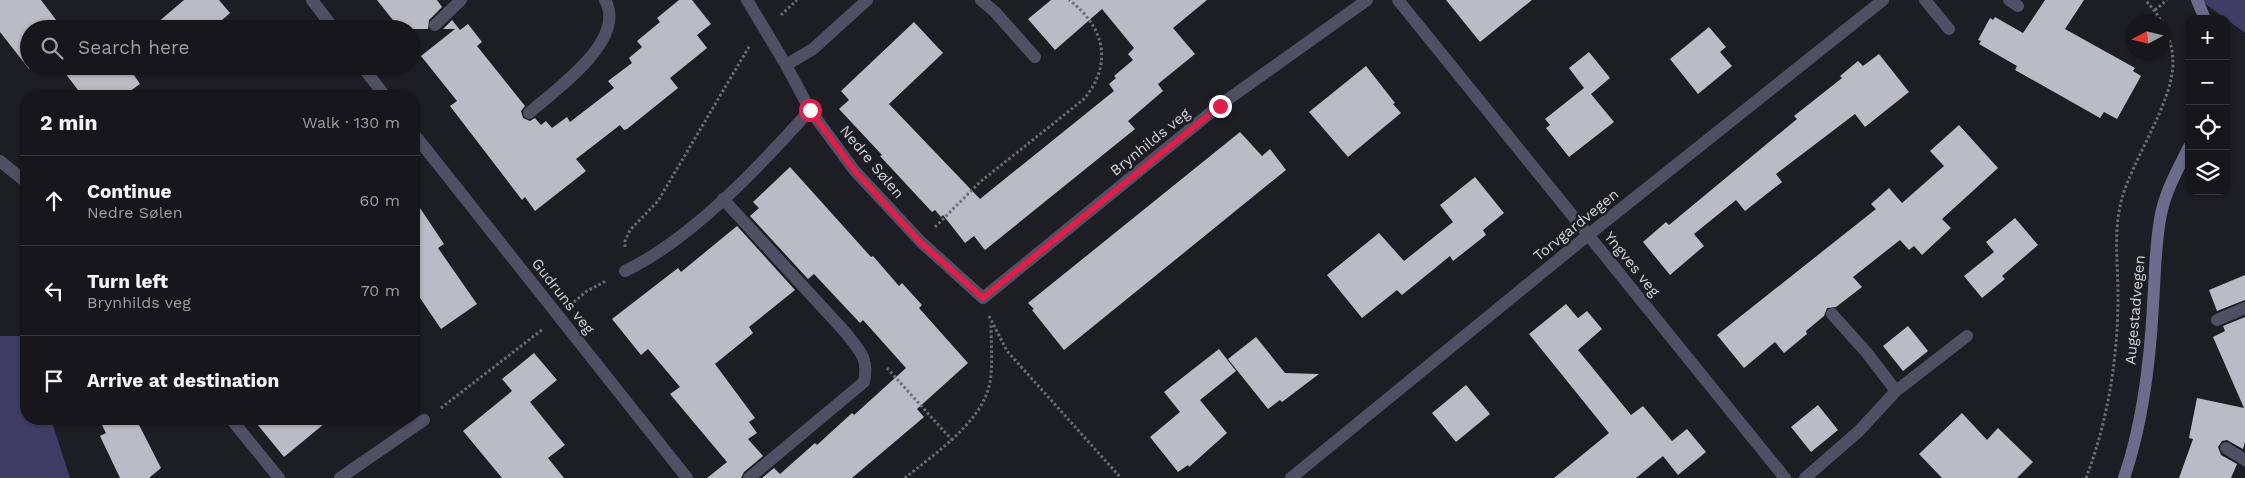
<!DOCTYPE html>
<meta charset="utf-8">
<style>
body{margin:0;font-family:"Work Sans",sans-serif;background:#232328;color:#f1f3f6}
.controls{position:absolute;right:15px;top:15px;display:grid;overflow:hidden;border-radius:10px;box-shadow:0 1px 4px #0004}
.controls button{width:45px;height:45px;display:grid;place-items:center;padding:0;border:0;border-bottom:1px solid #35353a;background:#16161b;color:#f1f3f6;font:25px sans-serif}
.compass{position:absolute;left:2125px;top:15px;width:45px;height:45px;border-radius:50%;background:#16161b;box-shadow:0 1px 4px #0004;rotate:263deg}
.stop{position:absolute;width:15px;height:15px;margin:-11px;border:4px solid #e11d48;border-radius:50%;background:#fff}
.stop.end{background:#e11d48;border-color:#fff;box-shadow:0 1px 5px #0008}
.list{margin:0;padding:0;list-style:none}
h2{display:flex;justify-content:space-between;align-items:center;height:65px;margin:0;padding:0 20px;font-size:21px}
h2 small{font-size:16px;font-weight:400;color:#9e9fa3}
.list li{display:grid;grid-template-columns:32px 1fr auto;gap:15px;align-items:center;box-sizing:border-box;height:90px;padding:0 20px;border-top:1px solid #35353a}
.list b{display:block;font-size:19px;white-space:nowrap}
.list p{margin:0;font-size:16px;white-space:nowrap;color:#9e9fa3}
.list em{font-size:16px;font-style:normal;color:#9e9fa3}
.icon{flex:none;width:28px;height:28px;fill:none;stroke:currentColor;stroke-width:2;stroke-linecap:round;stroke-linejoin:round}
.map{position:relative;flex:none;width:2245px;height:478px;overflow:hidden}
.search{position:absolute;background:#16161b;box-shadow:0 1px 4px #0004;left:20px;top:20px;width:400px;height:55px;display:flex;align-items:center;gap:12px;box-sizing:border-box;padding:0 18px;border-radius:28px;color:#9e9fa3;font-size:19px}
.panel{position:absolute;background:#16161b;box-shadow:0 1px 4px #0004;left:20px;top:90px;width:400px;height:335px;border-radius:20px}
.map>svg:first-child{display:block}
</style>
<div class="map">
<svg width="2245" height="478" viewBox="0 0 2245 478">
<rect width="100%" height="100%" fill="#1d1d24"/>
<path fill="#3f3c66" d="M 2200,0 L 2245,0 L 2245,33 Z
M 0,336 L 25,336 L 26,419 L 51,419 L 70,478 L 0,478 Z"/>
<path fill="#bbbbc5" d="M 0,0 L 41,0 L 63,29 L 29,29 L 29,69 L 0,32 Z
M 184,0 L 219,0 L 230,13 L 212,29 L 150,29 Z
M 377,0 L 437,0 L 442,7 L 429,20 L 428,29 L 400,29 Z
M 679,0 L 692,0 L 711,24 L 697,35 L 707,48 L 670,78 L 678,88 L 627,129 L 624,130 L 620,125 L 576,159 L 586,171 L 535,211 L 525,197 L 522,200 L 450,106 L 457,101 L 421,56 L 455,29 L 443,29 L 452,20 L 460,30 L 468,24 L 482,42 L 477,46 L 525,106 L 521,111 L 523,118 L 530,121 L 535,118 L 541,125 L 546,121 L 552,128 L 567,117 L 570,122 L 614,88 L 608,81 L 632,63 L 629,58 L 642,47 L 637,41 L 660,22 L 657,18 Z
M 1051,0 L 1207,0 L 1173,28 L 1195,54 L 1158,84 L 1163,91 L 1128,121 L 1135,129 L 985,250 L 974,236 L 965,243 L 943,215 L 941,217 L 935,210 L 932,212 L 880,156 L 882,155 L 839,109 L 849,100 L 841,91 L 914,22 L 943,53 L 889,104 L 980,199 L 1114,91 L 1109,84 L 1116,78 L 1114,76 L 1133,60 L 1128,54 L 1134,48 L 1102,9 L 1055,50 L 1028,19 Z
M 1446,0 L 1532,0 L 1480,42 Z
M 2045,0 L 2084,0 L 2065,29 L 2135,68 L 2133,71 L 2141,76 L 2117,119 L 2104,112 L 2100,118 L 2015,70 L 2017,66 L 1979,44 L 1981,41 L 1978,40 L 1990,18 L 1993,20 L 1995,17 L 2023,33 Z
M 1709,27 L 1726,47 L 1720,52 L 1732,66 L 1698,94 L 1670,59 Z
M 1589,52 L 1610,78 L 1591,94 L 1614,122 L 1569,157 L 1546,128 L 1550,125 L 1545,119 L 1584,88 L 1569,68 Z
M 1879,54 L 1909,92 L 1865,127 L 1855,114 L 1776,174 L 1782,182 L 1745,211 L 1736,200 L 1694,234 L 1704,246 L 1670,275 L 1643,242 L 1666,222 L 1669,225 L 1797,119 L 1794,116 L 1842,78 L 1840,76 L 1858,61 L 1863,66 Z
M 74,66 L 93,66 L 98,73 L 106,66 L 128,66 L 140,84 L 123,96 L 70,96 L 78,90 L 65,73 Z
M 1366,66 L 1395,103 L 1393,104 L 1401,113 L 1348,157 L 1309,112 Z
M 1959,125 L 1998,168 L 1942,219 L 1951,228 L 1922,255 L 1914,246 L 1909,250 L 1900,240 L 1853,277 L 1862,287 L 1836,307 L 1827,308 L 1824,316 L 1806,331 L 1807,334 L 1784,353 L 1775,342 L 1744,368 L 1717,335 L 1876,209 L 1871,204 L 1889,188 L 1902,203 L 1944,166 L 1930,151 Z
M 1240,132 L 1262,156 L 1270,149 L 1286,170 L 1064,350 L 1032,310 L 1034,309 L 1028,303 Z
M 790,167 L 871,257 L 873,256 L 899,286 L 902,283 L 922,305 L 919,308 L 968,363 L 917,409 L 924,417 L 852,478 L 762,478 L 774,468 L 780,474 L 815,443 L 817,445 L 852,413 L 854,415 L 906,368 L 863,320 L 860,323 L 814,274 L 808,279 L 750,216 L 759,208 L 753,202 Z
M 1475,177 L 1504,213 L 1483,230 L 1486,235 L 1453,261 L 1450,256 L 1402,295 L 1397,290 L 1362,318 L 1327,275 L 1379,233 L 1404,261 L 1453,222 L 1440,205 Z
M 414,199 L 444,244 L 438,248 L 477,304 L 441,329 L 414,289 Z
M 2015,218 L 2038,245 L 2002,276 L 2005,279 L 1982,298 L 1964,276 L 1994,252 L 1986,242 Z
M 737,226 L 795,290 L 749,327 L 753,333 L 715,364 L 755,418 L 749,422 L 757,433 L 748,439 L 763,456 L 744,472 L 741,478 L 707,478 L 727,462 L 670,394 L 680,387 L 648,349 L 641,355 L 612,319 L 678,268 L 681,272 Z
M 2245,275 L 2245,300 L 2217,311 L 2209,290 Z
M 1566,304 L 1578,318 L 1587,311 L 1602,329 L 1578,350 L 1631,415 L 1643,406 L 1672,441 L 1687,429 L 1706,452 L 1678,475 L 1663,456 L 1636,478 L 1554,478 L 1609,433 L 1529,334 Z
M 2245,317 L 2245,442 L 2243,449 L 2227,440 L 2222,441 L 2218,447 L 2221,455 L 2237,464 L 2231,478 L 2179,478 L 2193,439 L 2189,438 L 2197,398 L 2244,408 L 2213,337 L 2225,331 L 2223,326 Z
M 1908,326 L 1928,351 L 1903,371 L 1883,346 Z
M 1256,337 L 1285,373 L 1319,374 L 1282,402 L 1280,400 L 1268,409 L 1228,359 Z
M 1219,349 L 1236,371 L 1200,400 L 1227,433 L 1189,467 L 1188,465 L 1178,472 L 1150,437 L 1180,412 L 1164,392 Z
M 534,353 L 557,380 L 530,402 L 565,445 L 548,458 L 564,478 L 502,478 L 463,431 L 512,391 L 502,379 Z
M 1466,385 L 1490,414 L 1456,442 L 1432,413 Z
M 1818,405 L 1838,430 L 1811,452 L 1791,427 Z
M 1962,413 L 1987,440 L 1998,428 L 2033,462 L 2017,478 L 1942,478 L 1919,454 Z
M 99,419 L 136,419 L 161,468 L 149,478 L 120,478 L 100,436 L 106,433 Z
M 253,419 L 330,419 L 284,457 Z"/>
<g fill="none" stroke-linecap="round" stroke-linejoin="round">
<path stroke="#6d6d73" stroke-width="3" stroke-dasharray="2.5 2.5" stroke-linecap="butt" d="M 2155,10 L 2167,0
M 781,15 L 797,0
M 935,227 L 980,182 L 1084,99 C 1113,64 1105,27 1069,0
M 625,247 L 625,241 L 630,230 L 658,201 L 750,45
M 574,302 L 587,291 L 606,281
M 989,316 L 1007,351 L 1121,478
M 887,368 L 952,440
M 441,408 L 543,329
M 905,478 C 934,454 983,422 990,382 C 993,363 991,342 991,324
M 2086,478 C 2108,421 2118,357 2118,296 C 2118,263 2113,230 2122,198 C 2134,157 2172,103 2173,64 C 2173,39 2162,17 2145,0"/>
<path stroke="#505064" stroke-width="12" d="M 981,0 L 995,12 L 1035,57
M 1925,0 L 1949,29
M 2009,0 L 2018,6
M 435,25 L 461,0
M 529,113 C 555,90 628,40 605,0
M 723,199 L 846,333 C 860,352 869,357 864,382 L 749,478
M 625,271 C 692,239 761,165 810,110
M 1832,314 L 1867,353 L 1896,391
M 2217,320 L 2245,308
M 2226,448 L 2245,460
M 340,478 L 424,420"/>
<path stroke="#505064" stroke-width="12" d="M 312,0 L 334,29
M 747,0 L 786,65 L 810,110 L 854,170 L 921,242 L 983,298 L 1220,105 L 1367,0
M 1398,0 L 1785,478
M 786,65 L 813,49 L 867,0
M 362,66 L 385,96
M 414,134 L 687,478
M 0,161 L 26,182
M 231,419 L 279,478
M 1291,478 L 1587,236 L 1883,0
M 1805,478 L 1859,431 L 1896,391 L 1967,336"/>
<path stroke="#6d6c8c" stroke-width="12" d="M 2197,0 L 2205,19
M 2124,478 C 2143,423 2150,363 2153,305 C 2155,275 2155,244 2161,214 C 2166,190 2178,169 2189,147"/>
</g>
<g fill="none" stroke-linecap="round" stroke-linejoin="round">
<path stroke="#e11d48" stroke-width="6" d="M 810,110 L 854,170 L 920,242 L 983,298 L 1220,106"/>
</g>
<g text-anchor="middle" dominant-baseline="central" stroke-width="5" stroke-linejoin="round" paint-order="stroke">
<g font-size="15" fill="#d3d3d8" stroke="#1d1d24">
<text transform="translate(1150 142) rotate(-39)">Brynhilds veg</text>
<text transform="translate(872 162) rotate(50)">Nedre Sølen</text>
<text transform="translate(1576 225) rotate(-39)">Torvgardvegen</text>
<text transform="translate(1632 264) rotate(51)">Yngves veg</text>
<text transform="translate(563 296) rotate(52)">Gudruns veg</text>
<text transform="translate(2135 310) rotate(-85)">Augestadvegen</text>
</g>
</g>
</svg>
<div class="controls">
<button>+</button>
<button>−</button>
<button><svg class="icon" aria-label="locate" viewBox="0 0 24 24"><circle cx="12" cy="12" r="6"/><path d="M12 2v4M12 18v4M2 12h4M18 12h4"/></svg></button>
<button><svg class="icon" aria-label="layers" viewBox="0 0 24 24"><path d="M12 4l9 5-9 5-9-5zM3 14l9 5 9-5"/></svg></button>
</div>
<svg class="compass" viewBox="-18 -18 36 36"><path d="M0-13l5 13h-10z" fill="#e53935"/><path d="M0 13l5-13h-10z" fill="#9e9fa3"/></svg>
<div class="stop" style="left:810px;top:110px"></div>
<div class="stop end" style="left:1220px;top:106px"></div>
<div class="search"><svg class="icon" aria-label="search" viewBox="0 0 24 24"><circle cx="10" cy="10" r="6"/><path d="M15 15l6 6"/></svg>Search here</div>
<section class="panel">
<h2>2 min<small>Walk · 130 m</small></h2>
<ul class="list">
<li><svg class="icon" aria-label="ahead" viewBox="0 0 24 24"><path d="M12 20V5M6 11l6-6 6 6"/></svg><div><b>Continue</b><p>Nedre Sølen</p></div><em>60 m</em></li>
<li><svg class="icon" aria-label="left" viewBox="0 0 24 24"><path d="M17 20v-9H6M10 6l-5 5 5 5"/></svg><div><b>Turn left</b><p>Brynhilds veg</p></div><em>70 m</em></li>
<li><svg class="icon" aria-label="arrive" viewBox="0 0 24 24"><path d="M6 21V4h12l-3 4 3 4H6"/></svg><div><b>Arrive at destination</b></div></li>
</ul>
</section>
</div>
